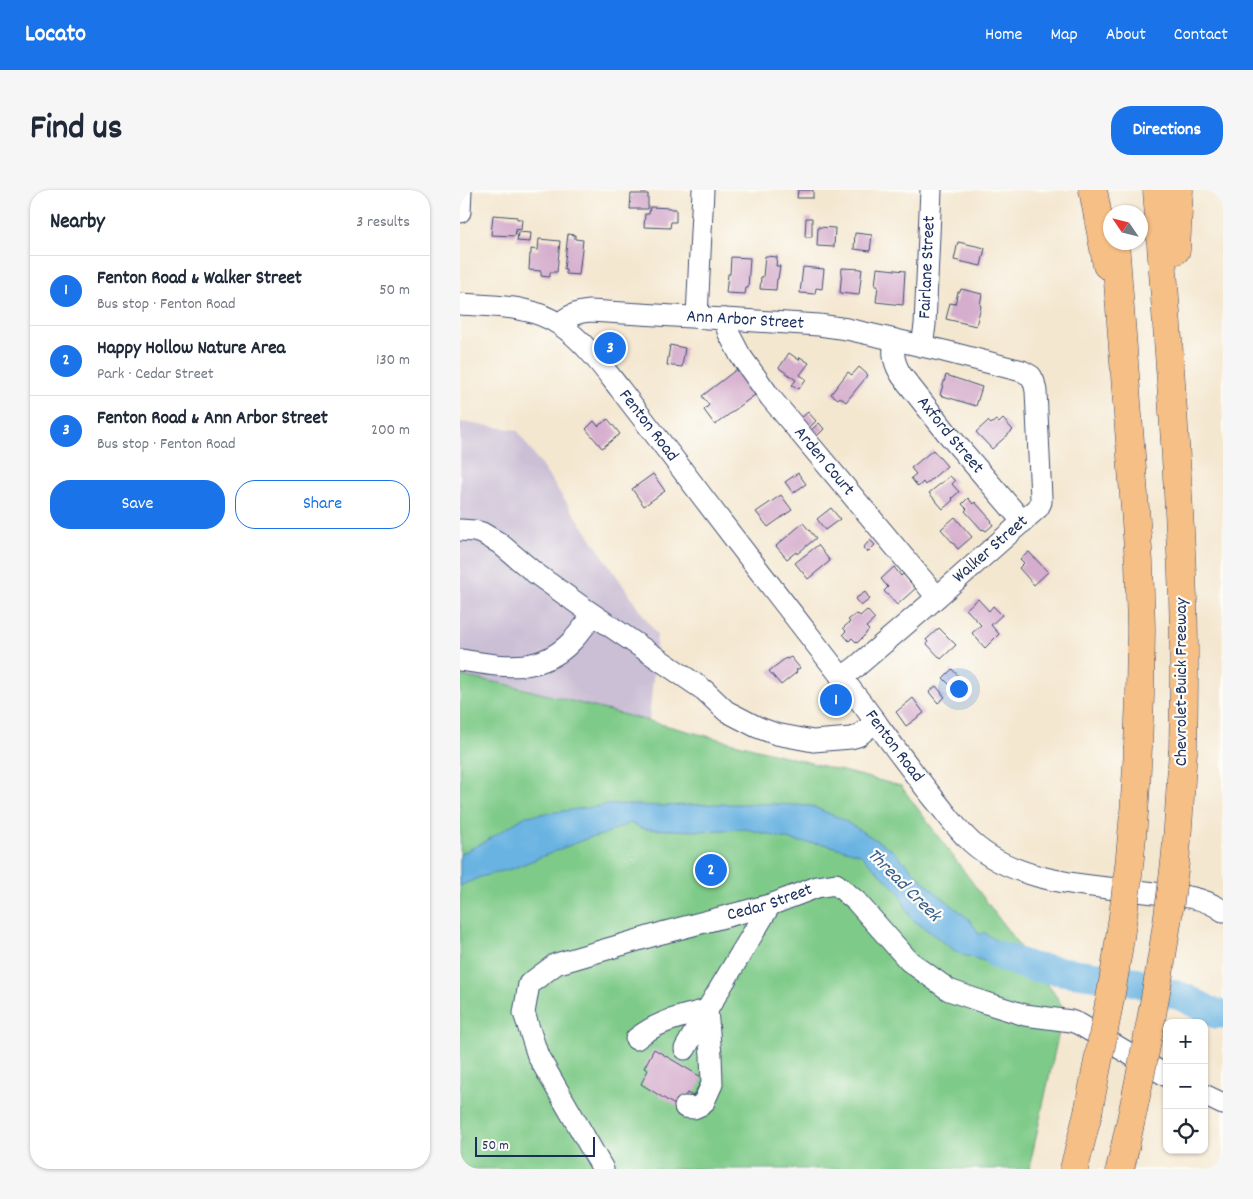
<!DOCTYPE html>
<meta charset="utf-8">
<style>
body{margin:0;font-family:Dekko,sans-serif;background:#f6f6f7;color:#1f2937}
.controls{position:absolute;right:15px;bottom:15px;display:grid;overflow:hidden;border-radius:10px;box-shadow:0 1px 4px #0004}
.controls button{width:45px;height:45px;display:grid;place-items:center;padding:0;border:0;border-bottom:1px solid #e0e1e3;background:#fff;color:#1f2937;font:25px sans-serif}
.compass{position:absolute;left:643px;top:15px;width:45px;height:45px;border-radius:50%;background:#fff;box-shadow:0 1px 4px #0004;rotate:305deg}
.scale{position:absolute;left:15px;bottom:12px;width:120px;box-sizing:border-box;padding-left:5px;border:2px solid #1b2f5e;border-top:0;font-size:14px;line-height:18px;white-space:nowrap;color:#1b2f5e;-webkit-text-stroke:4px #fdfcf7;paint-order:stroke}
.you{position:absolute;left:498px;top:498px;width:18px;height:18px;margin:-12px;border:4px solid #fff;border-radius:50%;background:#1a73e8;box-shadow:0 0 0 8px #1a73e833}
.badge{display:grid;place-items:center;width:32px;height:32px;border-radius:50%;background:#1a73e8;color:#fff;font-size:16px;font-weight:700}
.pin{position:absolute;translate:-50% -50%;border:2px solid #fff;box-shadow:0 1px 5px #0006}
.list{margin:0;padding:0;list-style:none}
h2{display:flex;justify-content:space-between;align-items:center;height:65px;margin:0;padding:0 20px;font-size:21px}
h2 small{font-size:16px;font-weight:400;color:#747a83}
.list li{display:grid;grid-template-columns:32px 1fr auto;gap:15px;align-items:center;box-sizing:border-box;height:70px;padding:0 20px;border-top:1px solid #e0e1e3}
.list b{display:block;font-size:19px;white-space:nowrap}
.list p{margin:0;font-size:16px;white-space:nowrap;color:#747a83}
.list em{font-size:16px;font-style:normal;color:#747a83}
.actions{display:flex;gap:10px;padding:15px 20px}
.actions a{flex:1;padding:11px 0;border:1px solid #1a73e8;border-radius:20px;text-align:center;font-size:18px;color:#1a73e8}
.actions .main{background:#1a73e8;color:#fff}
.icon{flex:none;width:28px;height:28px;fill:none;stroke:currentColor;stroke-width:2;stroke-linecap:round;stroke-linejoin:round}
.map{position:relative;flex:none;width:763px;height:979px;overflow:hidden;border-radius:20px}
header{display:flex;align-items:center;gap:30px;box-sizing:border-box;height:70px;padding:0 25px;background:#1a73e8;color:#fff}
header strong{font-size:24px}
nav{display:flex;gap:28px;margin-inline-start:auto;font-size:18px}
.intro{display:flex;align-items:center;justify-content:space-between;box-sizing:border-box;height:120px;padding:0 30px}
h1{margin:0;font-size:35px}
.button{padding:12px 22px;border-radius:20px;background:#1a73e8;color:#fff;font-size:18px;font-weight:700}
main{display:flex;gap:30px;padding:0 30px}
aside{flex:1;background:#fff;border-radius:20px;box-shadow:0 1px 4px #0004}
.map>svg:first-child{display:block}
</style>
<header>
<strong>Locato</strong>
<nav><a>Home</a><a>Map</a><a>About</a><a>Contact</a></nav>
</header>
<div class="intro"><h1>Find us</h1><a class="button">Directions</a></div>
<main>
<aside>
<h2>Nearby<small>3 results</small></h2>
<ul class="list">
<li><span class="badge">1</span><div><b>Fenton Road &amp; Walker Street</b><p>Bus stop · Fenton Road</p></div><em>50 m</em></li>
<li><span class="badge">2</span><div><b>Happy Hollow Nature Area</b><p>Park · Cedar Street</p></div><em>130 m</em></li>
<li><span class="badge">3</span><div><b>Fenton Road &amp; Ann Arbor Street</b><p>Bus stop · Fenton Road</p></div><em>200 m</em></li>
</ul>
<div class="actions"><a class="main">Save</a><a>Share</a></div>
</aside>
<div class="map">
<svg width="763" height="979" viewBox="0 0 763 979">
<rect width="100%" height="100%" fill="#fdfcf7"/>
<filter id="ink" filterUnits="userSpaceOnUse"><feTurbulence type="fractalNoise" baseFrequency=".02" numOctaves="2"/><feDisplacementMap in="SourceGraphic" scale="10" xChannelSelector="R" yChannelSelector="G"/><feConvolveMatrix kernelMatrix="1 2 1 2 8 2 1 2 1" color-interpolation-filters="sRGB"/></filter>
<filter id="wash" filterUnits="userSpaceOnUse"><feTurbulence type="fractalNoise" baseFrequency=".0096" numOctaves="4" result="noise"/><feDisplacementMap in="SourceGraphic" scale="20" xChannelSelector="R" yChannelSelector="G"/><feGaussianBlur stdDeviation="1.12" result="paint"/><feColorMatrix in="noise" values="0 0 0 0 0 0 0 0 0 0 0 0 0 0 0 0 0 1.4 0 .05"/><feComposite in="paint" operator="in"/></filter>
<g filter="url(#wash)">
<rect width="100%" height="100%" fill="#f4e7d0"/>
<path fill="#cbbfd5" d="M 0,232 L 57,240 L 197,445 L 189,531 L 45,494 L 0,486 Z"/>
<path fill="#7eca88" stroke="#4c7c73" d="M 0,486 L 45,494 L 441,596 L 594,803 L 604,819 L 569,979 L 0,979 Z"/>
<path fill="#69b3e2" stroke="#4271a0" d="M 154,614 L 201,616 L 256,614 L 315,614 L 351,616 L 380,628 L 431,659 L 474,701 L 509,729 L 520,745 L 523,742 L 554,762 L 564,763 L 582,786 L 542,776 L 503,765 L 495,761 L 451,728 L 445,716 L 440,703 L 400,664 L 364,654 L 339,652 L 286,639 L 240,641 L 183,639 L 170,633 L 142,645 L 128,648 L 54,678 L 20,687 L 0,696 L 0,664 L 24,652 L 66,626 Z"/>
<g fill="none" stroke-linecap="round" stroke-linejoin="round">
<path stroke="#69b3e2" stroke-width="29" d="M 538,765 L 571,777 L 668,790 L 723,807 L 756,824 L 763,824"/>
</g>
<g id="blocks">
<path fill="#d5adcd" d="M 338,0 L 353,0 L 353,8 L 337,8 Z
M 171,4 L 188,4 L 188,19 L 170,19 Z
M 190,17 L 211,18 L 211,19 L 216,19 L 216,32 L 211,32 L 210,38 L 184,37 L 185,24 L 189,24 Z
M 33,25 L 57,27 L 57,29 L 62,29 L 61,40 L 56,39 L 55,46 L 31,45 Z
M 346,28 L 352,28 L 352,47 L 345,47 Z
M 358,37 L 375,38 L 374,57 L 357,56 Z
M 58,42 L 71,43 L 70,52 L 57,51 Z
M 395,43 L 412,45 L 410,61 L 394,59 Z
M 108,44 L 115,45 L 115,49 L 123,50 L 119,85 L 106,84 L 106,79 L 104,79 Z
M 79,49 L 100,51 L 97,82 L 90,82 L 90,87 L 81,86 L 81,81 L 69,80 L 70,64 L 71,64 L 71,59 L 78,60 Z
M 498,52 L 525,58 L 521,76 L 494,70 Z
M 305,66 L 317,67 L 316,76 L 320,76 L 318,89 L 317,89 L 316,100 L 300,99 L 301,87 L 303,87 Z
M 271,67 L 290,68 L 288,98 L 286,98 L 285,104 L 266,103 L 268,84 L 270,84 Z
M 343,77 L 364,79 L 362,99 L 356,98 L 355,104 L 340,103 Z
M 382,78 L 402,79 L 399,105 L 380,103 Z
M 417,78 L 445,81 L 443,115 L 416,112 L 418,96 L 415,96 Z
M 501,99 L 522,104 L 520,115 L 521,116 L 516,136 L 486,129 L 490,113 L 495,114 L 498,102 L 500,102 Z
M 210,155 L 225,158 L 222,177 L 207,175 Z
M 329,163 L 339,170 L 340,167 L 349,173 L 340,185 L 346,189 L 339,199 L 332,195 L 336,190 L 319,178 Z
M 399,177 L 408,185 L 386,212 L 380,207 L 378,209 L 371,204 L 388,182 L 392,185 Z
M 277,179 L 296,204 L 255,235 L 244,220 L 249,215 L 242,206 Z
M 486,185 L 522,197 L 516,216 L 480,205 Z
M 348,222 L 356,231 L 349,238 L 340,229 Z
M 148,229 L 160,244 L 142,258 L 126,239 L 134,231 L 138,236 Z
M 543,229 L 553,240 L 532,259 L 516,242 L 528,231 L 531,234 L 536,230 L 539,233 Z
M 359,233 L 364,239 L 357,246 L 351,240 Z
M 473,260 L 487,276 L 465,295 L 463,292 L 458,297 L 451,288 L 456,284 L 451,278 Z
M 338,283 L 346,294 L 333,303 L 325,292 Z
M 193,284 L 205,301 L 184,316 L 172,299 Z
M 490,286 L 495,291 L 492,294 L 499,302 L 492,308 L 493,310 L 483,319 L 469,303 Z
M 321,305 L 332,320 L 308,337 L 296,322 Z
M 508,308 L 513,314 L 515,312 L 532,331 L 531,332 L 533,335 L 526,341 L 523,339 L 522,340 L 505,321 L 507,319 L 502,314 Z
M 371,318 L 380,329 L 365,340 L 357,329 Z
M 495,327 L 512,347 L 498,359 L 481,339 Z
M 343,333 L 356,348 L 337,364 L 336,362 L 327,369 L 316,356 Z
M 410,350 L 415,355 L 408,362 L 403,358 Z
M 358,355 L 370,371 L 348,389 L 335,373 Z
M 569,362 L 588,382 L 574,395 L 559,378 L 564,373 L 560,369 Z
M 434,377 L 441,386 L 443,384 L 456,398 L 437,415 L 424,401 L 428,397 L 421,389 Z
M 405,402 L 410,409 L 401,416 L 395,409 Z
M 518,409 L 529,421 L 533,416 L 542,425 L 531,435 L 539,444 L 525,458 L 512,443 L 521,435 L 506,419 Z
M 407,420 L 415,429 L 406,437 L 409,440 L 406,443 L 406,444 L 397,453 L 392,448 L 389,451 L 383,444 L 386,441 L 383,438 L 390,432 L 388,430 L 396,424 L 397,425 L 398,424 L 400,426 Z
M 479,438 L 496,455 L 481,469 L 467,454 L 468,452 L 466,450 Z
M 331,467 L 340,478 L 336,480 L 337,482 L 321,495 L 309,481 L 326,468 L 327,469 Z
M 492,479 L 499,487 L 490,495 L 483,488 Z
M 476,496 L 485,507 L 478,513 L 469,502 Z
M 453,508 L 464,523 L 446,536 L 436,522 Z
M 194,859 L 243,888 L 233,906 L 227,903 L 218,917 L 181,894 L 188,880 L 184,878 Z"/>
</g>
</g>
<g filter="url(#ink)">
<use href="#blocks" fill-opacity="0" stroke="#3c4b6f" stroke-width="1"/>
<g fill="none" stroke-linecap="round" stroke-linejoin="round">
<defs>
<g id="minor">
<path d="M 0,22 L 1,0"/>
<path id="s1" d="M 0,114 C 33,116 72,115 100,135 C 124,151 142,176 160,199 C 180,225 200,251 220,277 C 280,357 342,436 403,515 C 427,547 450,579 475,610 C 485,622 494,635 505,646 C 551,695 632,695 694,703 C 718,705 743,706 763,721"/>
<path d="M 237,127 L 243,0"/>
<path id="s2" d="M 265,129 L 268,142 L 280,165 L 310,207 L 477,407"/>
<path id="s3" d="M 100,134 C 108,125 118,122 130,121 L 281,130 L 359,135 L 387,139 L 484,161 L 562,181 L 571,186 L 574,192 L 576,201 L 581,308 L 581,312 L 578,318 L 466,417 L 396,477 L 381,488"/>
<path id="s4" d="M 435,150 C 432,164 434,174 442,186 L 487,243 L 563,332"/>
<path id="s5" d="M 462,156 L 465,135 L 471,0"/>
<path d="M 0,340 L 14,341 L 22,343 L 39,353 L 75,383 L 125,419 L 244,500 L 266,521 L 297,537 L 316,544 L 353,551 L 391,548 L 398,546 L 416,532"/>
<path d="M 0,470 C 41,476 79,485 111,452 C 119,444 126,434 133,425"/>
<path d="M 176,849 C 198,831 220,827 247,820 L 310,715"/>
<path d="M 225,859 L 247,820"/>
<path d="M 744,905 L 763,914"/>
<path d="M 225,917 L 234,918 L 243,914 L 252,894 L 251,865 L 247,820"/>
<path id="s6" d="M 143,979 L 78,866 L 64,823 L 69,794 L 96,774 L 202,743 L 310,715 L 357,697 L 376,694 L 396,711 L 449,771 L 489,800 L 523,812 L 565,825 L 611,831 L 619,834 L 707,886"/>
</g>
<path id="highway" d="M 633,0 L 647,75
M 697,0 C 707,136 718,273 723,409 C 725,460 724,511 723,561
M 655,52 L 679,372 L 681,438 L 680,506 L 678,556
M 716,60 L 719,0
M 614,979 L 628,923
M 660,979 L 665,957"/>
</defs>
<use href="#minor" stroke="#3c4b6f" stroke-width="23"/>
<use href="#highway" stroke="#3c4b6f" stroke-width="29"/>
<use href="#minor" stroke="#fff" stroke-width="21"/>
<use href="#highway" stroke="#f5bf86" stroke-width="28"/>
<defs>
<path id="highway-bridge" d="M 628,923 C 637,875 647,828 655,780 C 667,706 675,631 678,556
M 665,957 C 686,863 704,768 715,672 C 719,635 720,598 723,561"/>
</defs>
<use href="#highway-bridge" stroke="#3c4b6f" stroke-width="29" stroke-linecap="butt"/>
<use href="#highway-bridge" stroke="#f5bf86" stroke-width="28"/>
</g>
</g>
<g text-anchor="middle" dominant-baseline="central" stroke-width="4.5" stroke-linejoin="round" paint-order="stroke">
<g font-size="18" fill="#1b2f5e" stroke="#fdfcf7">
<text stroke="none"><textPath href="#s5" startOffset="79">Fairlane Street</textPath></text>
<text stroke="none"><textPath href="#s3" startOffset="189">Ann Arbor Street</textPath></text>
<text stroke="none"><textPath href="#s1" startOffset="238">Fenton Road</textPath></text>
<text stroke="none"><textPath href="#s4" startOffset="114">Axford Street</textPath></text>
<text stroke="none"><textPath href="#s2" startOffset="175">Arden Court</textPath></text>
<text transform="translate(531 360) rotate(-41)">Walker Street</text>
<text transform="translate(722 492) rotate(-90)">Chevrolet-Buick Freeway</text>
<text stroke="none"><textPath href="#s1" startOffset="642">Fenton Road</textPath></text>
<text stroke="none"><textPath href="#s6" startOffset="461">Cedar Street</textPath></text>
</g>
<g font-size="19" font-style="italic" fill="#365d8c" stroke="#fdfcf7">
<text transform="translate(443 696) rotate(45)">Thread Creek</text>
</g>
</g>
</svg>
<div class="controls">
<button>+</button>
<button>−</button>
<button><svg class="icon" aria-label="locate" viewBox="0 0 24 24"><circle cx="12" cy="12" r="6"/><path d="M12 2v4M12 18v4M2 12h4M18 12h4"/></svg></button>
</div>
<svg class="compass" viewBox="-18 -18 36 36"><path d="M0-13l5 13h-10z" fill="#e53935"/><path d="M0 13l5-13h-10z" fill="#747a83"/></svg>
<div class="scale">50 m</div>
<div class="you"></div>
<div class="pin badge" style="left:376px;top:510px">1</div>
<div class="pin badge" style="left:251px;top:680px">2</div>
<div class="pin badge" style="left:150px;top:158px">3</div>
</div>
</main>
